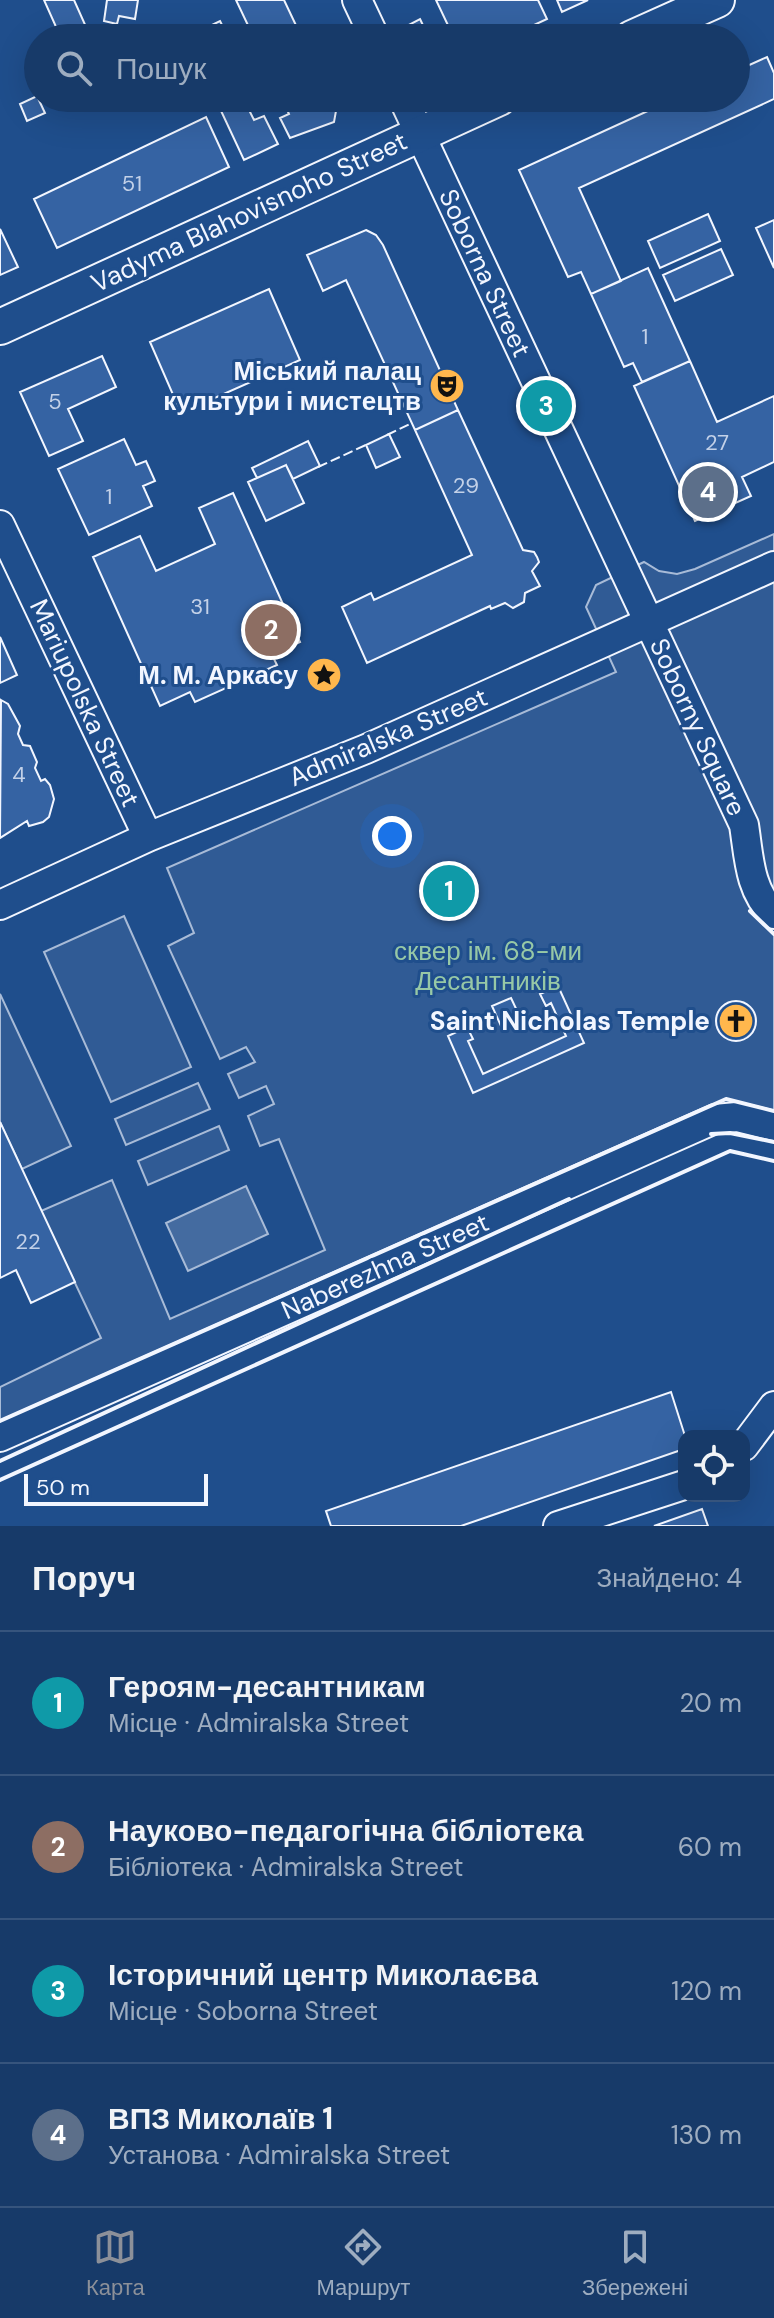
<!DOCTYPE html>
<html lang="uk">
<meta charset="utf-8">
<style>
body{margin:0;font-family:"DM Sans",sans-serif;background:#20416f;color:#f1f3f6}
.controls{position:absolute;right:24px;bottom:24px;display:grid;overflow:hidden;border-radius:16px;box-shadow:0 8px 32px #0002}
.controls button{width:72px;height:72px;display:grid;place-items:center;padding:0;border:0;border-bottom:2px solid #36547d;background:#173a69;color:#f1f3f6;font:40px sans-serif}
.scale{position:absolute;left:24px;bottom:20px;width:184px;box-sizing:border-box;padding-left:8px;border:4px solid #f2f6ff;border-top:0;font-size:22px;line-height:28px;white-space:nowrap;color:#f2f6ff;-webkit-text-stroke:6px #1f4e8c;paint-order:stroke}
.you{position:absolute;left:392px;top:836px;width:28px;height:28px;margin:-20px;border:6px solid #fff;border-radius:50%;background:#1a73e8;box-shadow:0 0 0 12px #1a73e833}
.badge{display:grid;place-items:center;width:52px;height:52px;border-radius:50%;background:#8c9099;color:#fff;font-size:26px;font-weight:700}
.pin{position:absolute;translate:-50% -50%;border:4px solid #fff;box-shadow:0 2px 8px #0006}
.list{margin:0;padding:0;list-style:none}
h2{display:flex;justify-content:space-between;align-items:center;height:104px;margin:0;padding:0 32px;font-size:34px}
h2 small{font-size:26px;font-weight:400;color:#9eadc0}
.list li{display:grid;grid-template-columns:52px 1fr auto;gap:24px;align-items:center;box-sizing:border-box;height:144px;padding:0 32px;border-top:2px solid #36547d}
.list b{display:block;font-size:30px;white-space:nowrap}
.list p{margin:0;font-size:26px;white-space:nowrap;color:#9eadc0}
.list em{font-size:26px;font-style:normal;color:#9eadc0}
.icon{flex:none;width:44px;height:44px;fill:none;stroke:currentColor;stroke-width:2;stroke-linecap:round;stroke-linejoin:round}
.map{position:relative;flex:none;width:774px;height:1526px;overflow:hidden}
.search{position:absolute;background:#173a69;box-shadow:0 8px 32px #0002;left:24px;right:24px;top:24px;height:88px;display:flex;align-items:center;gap:20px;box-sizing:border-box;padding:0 28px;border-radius:44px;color:#9eadc0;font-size:30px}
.sheet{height:680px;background:#173a69}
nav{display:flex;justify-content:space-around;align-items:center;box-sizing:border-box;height:112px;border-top:2px solid #36547d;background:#173a69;font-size:22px;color:#9eadc0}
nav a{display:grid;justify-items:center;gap:4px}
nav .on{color:#8c9099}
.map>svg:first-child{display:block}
</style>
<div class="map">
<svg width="774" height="1526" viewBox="0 0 774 1526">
<rect width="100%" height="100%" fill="#1f4e8c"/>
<path fill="#305b95" stroke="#a8bbd7" stroke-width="2" d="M 774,534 L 774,903 L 750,911 L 774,934 L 774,1111 L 726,1099 L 0,1421 L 0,1387 L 101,1338 L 41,1211 L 112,1180 L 170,1319 L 325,1250 L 279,1139 L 260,1146 L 248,1116 L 274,1104 L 266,1086 L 239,1098 L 228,1074 L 255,1062 L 246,1047 L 220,1059 L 168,946 L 194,933 L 167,868 L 616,672 L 586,607 L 596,585 L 644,562 L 659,571 L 677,574 L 695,569 Z
M 124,916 L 191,1067 L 111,1102 L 44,952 Z
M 0,994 L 71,1146 L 22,1169 L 0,1122 Z
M 198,1083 L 210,1109 L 126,1145 L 115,1119 Z
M 219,1126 L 229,1150 L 148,1185 L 138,1161 Z"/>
<path fill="#446ba0" stroke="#a8bbd7" stroke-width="2" d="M 246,1186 L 268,1234 L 188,1271 L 166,1223 Z"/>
<path fill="#3563a3" stroke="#f2f6ff" stroke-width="2" d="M 44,0 L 74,0 L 91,38 L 61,38 Z
M 107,0 L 138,0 L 135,19 L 119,16 L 117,24 L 104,21 Z
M 236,0 L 284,0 L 302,38 L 254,38 Z
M 436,0 L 538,0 L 547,19 L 506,38 L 454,38 Z
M 557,0 L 588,0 L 562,12 Z
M 420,19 L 429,38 L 405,38 L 401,29 Z
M 220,21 L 228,37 L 187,38 L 187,37 Z
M 767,57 L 774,73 L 774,99 L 579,188 L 621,281 L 591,294 L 581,272 L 568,277 L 519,170 L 676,98 L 736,98 L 736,71 Z
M 37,96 L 45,113 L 27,121 L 20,104 Z
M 215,98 L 248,98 L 244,100 L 254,120 L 264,116 L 278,144 L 244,160 Z
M 282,98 L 330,98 L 336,111 L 334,122 L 290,138 L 280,118 L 289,114 Z
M 206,117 L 229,167 L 57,248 L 34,199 Z
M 708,214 L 720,241 L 660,268 L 648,241 Z
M 774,220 L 774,268 L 756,228 Z
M 0,229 L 18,267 L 0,275 Z
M 366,230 L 376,235 L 383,245 L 458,410 L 415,430 L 346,280 L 323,291 L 307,255 Z
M 721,249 L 733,275 L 675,301 L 663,275 Z
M 648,268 L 690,361 L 642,382 L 633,363 L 624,367 L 591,294 Z
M 269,289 L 300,360 L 181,413 L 150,342 Z
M 102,356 L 116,387 L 68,409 L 83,441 L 49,456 L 20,392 Z
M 690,361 L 717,422 L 774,396 L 774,462 L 742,477 L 751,496 L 695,521 L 634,386 Z
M 458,410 L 523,550 L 534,552 L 537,557 L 539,562 L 532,571 L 540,586 L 525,593 L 524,602 L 513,608 L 505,603 L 491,609 L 490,606 L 367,663 L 342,607 L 371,593 L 374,600 L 472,555 L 415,430 Z
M 389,434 L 400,457 L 376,468 L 366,445 Z
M 124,439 L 136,465 L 146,461 L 155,481 L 143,486 L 152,506 L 89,535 L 58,469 Z
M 308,441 L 320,466 L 293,479 L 286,465 L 257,478 L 252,468 Z
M 286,465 L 304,503 L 266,521 L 248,482 Z
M 233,493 L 300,642 L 272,655 L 277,665 L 195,702 L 190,692 L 160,706 L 93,557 L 140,536 L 156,571 L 215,544 L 199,508 Z
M 0,637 L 17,675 L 0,683 Z
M 1,700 L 8,704 L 20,726 L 18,734 L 23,745 L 30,746 L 37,762 L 35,768 L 41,781 L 45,779 L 50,785 L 54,799 L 49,817 L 43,822 L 29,826 L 27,821 L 0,838 Z
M 558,986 L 584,1043 L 473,1093 L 448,1036 L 467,1027 L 473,1039 L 468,1041 L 483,1074 L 566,1036 L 551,1003 L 546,1006 L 540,994 Z
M 511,998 L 520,1017 L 501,1026 L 492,1006 Z
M716 1021a20 20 0 1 1 40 0a20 20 0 1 1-40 0Z
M 0,1122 L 75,1282 L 31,1303 L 16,1270 L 0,1278 Z
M 671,1392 L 685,1436 L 684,1449 L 461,1526 L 331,1526 L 326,1511 Z
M 702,1509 L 708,1526 L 654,1526 Z"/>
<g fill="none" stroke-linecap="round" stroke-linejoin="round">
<defs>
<path id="minor" d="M 357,0 L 375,38
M 403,98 L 744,825 C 749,857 749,890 774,914
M 0,525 L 148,837
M 0,905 L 148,837 L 366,749 L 774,566
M 0,1437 L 715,1119 L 737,1117 L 774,1126
M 744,1446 L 774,1406
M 558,1526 L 684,1485"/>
<path id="major" d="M 632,38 L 717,0
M 0,327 L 499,98"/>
</defs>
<use href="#minor" stroke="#f2f6ff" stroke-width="32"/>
<use href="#major" stroke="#f2f6ff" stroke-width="38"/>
<use href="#minor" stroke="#1f4e8c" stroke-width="28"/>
<use href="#major" stroke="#1f4e8c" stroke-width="34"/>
<path stroke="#f2f6ff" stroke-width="2" stroke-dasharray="10 4" stroke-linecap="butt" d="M 387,435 L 412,423
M 318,467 L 368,444"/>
<path stroke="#f2f6ff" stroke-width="4" d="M 750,911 L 774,934
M 711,1134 L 730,1133 L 774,1142
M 0,1421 L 726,1099 L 774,1111
M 0,1461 L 569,1199
M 0,1480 L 730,1151 L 774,1161"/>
</g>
<defs>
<symbol id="theatre-disc" viewBox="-11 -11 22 22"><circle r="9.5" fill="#ffb74d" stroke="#1f4e8c"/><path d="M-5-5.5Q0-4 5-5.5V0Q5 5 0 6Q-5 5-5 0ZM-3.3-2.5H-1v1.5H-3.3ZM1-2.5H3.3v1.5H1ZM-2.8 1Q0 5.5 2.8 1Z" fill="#111"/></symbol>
<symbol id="sight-disc" viewBox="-11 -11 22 22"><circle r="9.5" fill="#ffb74d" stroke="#1f4e8c"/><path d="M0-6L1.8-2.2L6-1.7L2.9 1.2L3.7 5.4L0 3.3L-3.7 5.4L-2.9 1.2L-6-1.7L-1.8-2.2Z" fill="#111"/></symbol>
<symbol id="church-disc" viewBox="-11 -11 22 22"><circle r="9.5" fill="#ffb74d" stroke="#1f4e8c"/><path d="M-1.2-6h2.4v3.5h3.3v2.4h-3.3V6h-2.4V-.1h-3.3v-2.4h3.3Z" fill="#111"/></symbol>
</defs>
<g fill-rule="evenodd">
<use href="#theatre-disc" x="427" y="366" width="40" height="40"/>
<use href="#sight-disc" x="304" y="655" width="40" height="40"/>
<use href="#church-disc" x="716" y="1001" width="40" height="40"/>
</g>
<g text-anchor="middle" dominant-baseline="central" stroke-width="6" stroke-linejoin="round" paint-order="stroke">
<g font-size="22" fill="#c3d1e8">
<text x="132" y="183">51</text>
<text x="645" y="336">1</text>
<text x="55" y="401">5</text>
<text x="717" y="442">27</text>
<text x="466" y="485">29</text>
<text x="109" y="496">1</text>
<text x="200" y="606">31</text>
<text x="19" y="774">4</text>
<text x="28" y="1241">22</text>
</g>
<g font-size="26" fill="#f2f6ff" stroke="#1f4e8c">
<text transform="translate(249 212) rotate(-25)">Vadyma Blahovisnoho Street</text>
<text transform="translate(485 273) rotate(65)">Soborna Street</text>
<text transform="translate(85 703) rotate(65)">Mariupolska Street</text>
<text transform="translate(698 727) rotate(65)">Soborny Square</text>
<text transform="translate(388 737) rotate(-23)">Admiralska Street</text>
<text transform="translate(385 1266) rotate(-24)">Naberezhna Street</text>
</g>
<g font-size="26" font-weight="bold" fill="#f2f6ff" stroke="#1f4e8c" text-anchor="end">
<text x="421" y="371">Міський палац<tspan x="421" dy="30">культури і мистецтв</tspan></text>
<text x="298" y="675">М. М. Аркасу</text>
<text x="710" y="1021">Saint Nicholas Temple</text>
</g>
<g font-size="26" fill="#97c8a6" stroke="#1f4e8c">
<text x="488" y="951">сквер ім. 68-ми<tspan x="488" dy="30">Десантників</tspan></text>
</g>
</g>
</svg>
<div class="controls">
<button><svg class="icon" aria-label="locate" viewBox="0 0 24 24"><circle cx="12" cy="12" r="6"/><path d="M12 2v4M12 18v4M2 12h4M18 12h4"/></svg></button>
</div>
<div class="scale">50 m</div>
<div class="you"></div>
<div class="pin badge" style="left:449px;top:891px;background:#0f9aa8">1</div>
<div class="pin badge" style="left:271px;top:630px;background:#8d6e63">2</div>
<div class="pin badge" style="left:546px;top:406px;background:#0f9aa8">3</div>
<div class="pin badge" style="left:708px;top:492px;background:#5c6f8a">4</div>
<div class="search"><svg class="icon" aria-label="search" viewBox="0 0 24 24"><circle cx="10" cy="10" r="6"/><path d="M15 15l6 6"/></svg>Пошук</div>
</div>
<section class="sheet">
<h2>Поруч<small>Знайдено: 4</small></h2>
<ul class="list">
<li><span class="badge" style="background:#0f9aa8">1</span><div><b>Героям-десантникам</b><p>Місце · Admiralska Street</p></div><em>20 m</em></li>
<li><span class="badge" style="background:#8d6e63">2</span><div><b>Науково-педагогічна бібліотека</b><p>Бібліотека · Admiralska Street</p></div><em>60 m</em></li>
<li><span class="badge" style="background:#0f9aa8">3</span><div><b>Історичний центр Миколаєва</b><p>Місце · Soborna Street</p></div><em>120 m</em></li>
<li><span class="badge" style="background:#5c6f8a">4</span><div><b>ВПЗ Миколаїв 1</b><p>Установа · Admiralska Street</p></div><em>130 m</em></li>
</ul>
</section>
<nav>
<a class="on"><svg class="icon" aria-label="map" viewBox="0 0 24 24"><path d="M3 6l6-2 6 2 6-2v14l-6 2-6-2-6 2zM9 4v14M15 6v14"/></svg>Карта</a>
<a><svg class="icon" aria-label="directions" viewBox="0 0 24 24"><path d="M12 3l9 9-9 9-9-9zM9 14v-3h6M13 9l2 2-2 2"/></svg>Маршрут</a>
<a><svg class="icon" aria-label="saved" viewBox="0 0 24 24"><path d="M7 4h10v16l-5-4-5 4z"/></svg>Збережені</a>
</nav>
